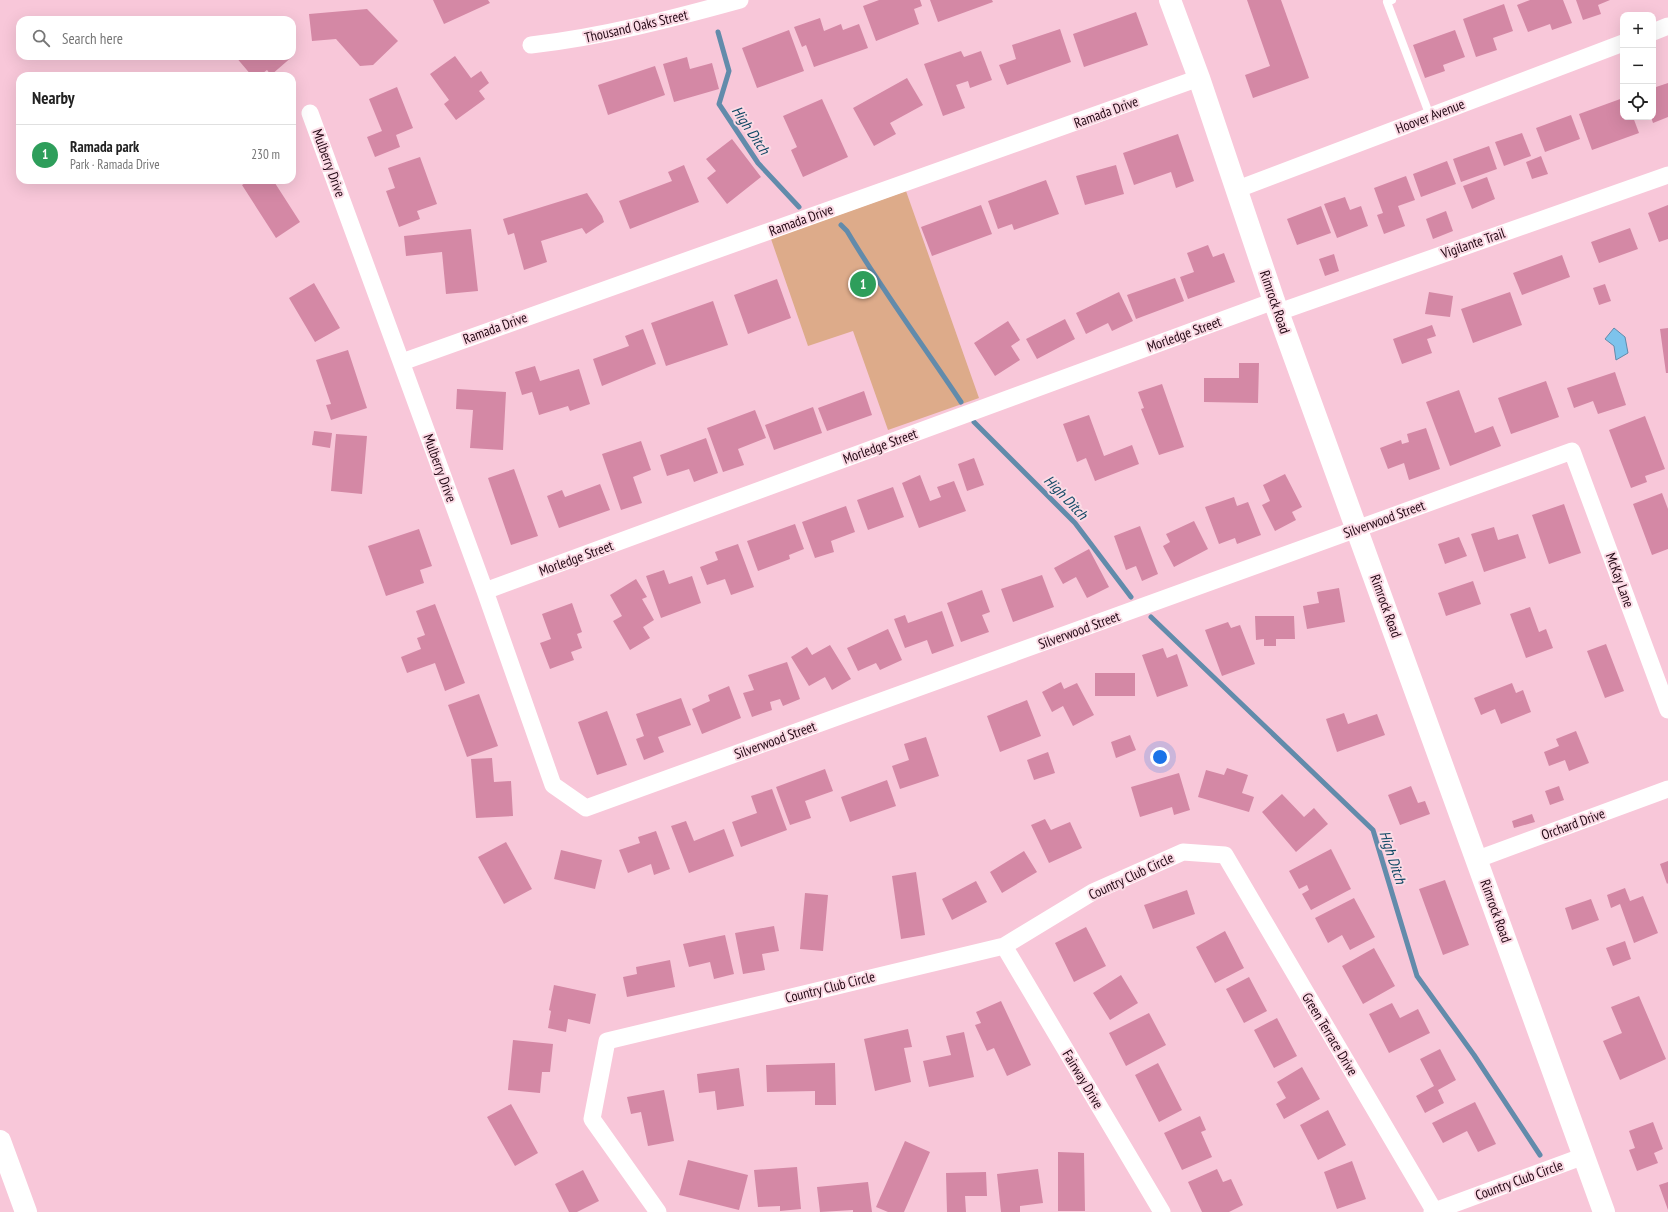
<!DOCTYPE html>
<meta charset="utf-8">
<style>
body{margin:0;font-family:"PT Sans Narrow",sans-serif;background:#f6f6f6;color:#222}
.controls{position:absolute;right:12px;top:12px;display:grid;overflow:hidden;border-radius:8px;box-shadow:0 4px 16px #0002}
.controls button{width:36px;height:36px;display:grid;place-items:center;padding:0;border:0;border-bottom:1px solid #e0e0e0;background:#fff;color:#222;font:20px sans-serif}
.you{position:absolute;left:1160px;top:757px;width:14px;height:14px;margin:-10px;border:3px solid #fff;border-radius:50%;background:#1a73e8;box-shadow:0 0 0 6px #1a73e833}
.badge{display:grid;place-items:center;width:26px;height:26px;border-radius:50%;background:#418272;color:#fff;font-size:13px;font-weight:700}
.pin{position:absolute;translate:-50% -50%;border:2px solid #fff;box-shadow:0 1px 4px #0006}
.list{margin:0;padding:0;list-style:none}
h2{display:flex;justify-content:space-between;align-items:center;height:52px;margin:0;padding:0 16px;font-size:17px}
h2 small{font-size:13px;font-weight:400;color:#767676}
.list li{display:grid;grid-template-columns:26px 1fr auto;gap:12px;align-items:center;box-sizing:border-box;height:60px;padding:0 16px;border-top:1px solid #e0e0e0}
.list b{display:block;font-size:15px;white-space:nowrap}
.list p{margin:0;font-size:13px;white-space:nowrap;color:#767676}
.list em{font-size:13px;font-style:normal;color:#767676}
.icon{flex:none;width:22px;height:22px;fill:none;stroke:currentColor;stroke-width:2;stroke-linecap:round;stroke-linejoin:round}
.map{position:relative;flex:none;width:1668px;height:1212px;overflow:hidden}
.search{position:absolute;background:#fff;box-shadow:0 4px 16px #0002;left:16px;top:16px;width:280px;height:44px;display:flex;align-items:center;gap:10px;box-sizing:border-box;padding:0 14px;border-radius:12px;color:#767676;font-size:15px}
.panel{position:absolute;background:#fff;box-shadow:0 4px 16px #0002;left:16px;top:72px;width:280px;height:112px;border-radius:12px}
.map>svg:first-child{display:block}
</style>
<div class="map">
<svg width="1668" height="1212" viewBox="0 0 1668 1212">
<rect width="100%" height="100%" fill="#f8c7d9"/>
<path fill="#ddab8a" d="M 906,191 L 979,398 L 888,430 L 853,331 L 808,346 L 771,239 Z"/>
<path fill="#7dc3ec" stroke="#628bab" d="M 1614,328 L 1625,337 L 1628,353 L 1616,360 L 1614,346 L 1605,339 Z"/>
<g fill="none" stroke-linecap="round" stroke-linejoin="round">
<path stroke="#628bab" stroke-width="5" d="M 718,32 L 729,71 L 719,104 L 758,163 L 799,207
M 841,225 L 847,231 C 882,290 923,345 961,402
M 974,422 L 1075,523 L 1131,597
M 1151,617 L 1373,830 L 1417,976 L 1474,1055 L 1540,1155"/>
</g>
<path fill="#d488a5" d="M 433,0 L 488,0 L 490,3 L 444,24 Z
M 879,0 L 920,0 L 922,6 L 914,9 L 919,24 L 876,41 L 863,6 Z
M 930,0 L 992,0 L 993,2 L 938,22 Z
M 1247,0 L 1281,0 L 1309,78 L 1253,98 L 1245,75 L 1270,66 Z
M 1530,0 L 1563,0 L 1572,23 L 1552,30 L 1550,24 L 1528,32 L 1517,5 Z
M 1576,0 L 1610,0 L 1598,5 L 1601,14 L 1583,20 Z
M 1504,4 L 1513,31 L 1493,38 L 1497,50 L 1476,57 L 1463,19 Z
M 367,9 L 398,41 L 373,65 L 360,66 L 336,39 L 312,41 L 309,14 Z
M 1136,12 L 1148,45 L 1084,67 L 1073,34 Z
M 820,18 L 824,31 L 841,24 L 843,30 L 859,24 L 868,48 L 814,67 L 806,45 L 802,47 L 794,27 Z
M 1060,29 L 1071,62 L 1007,85 L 999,65 L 1016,59 L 1012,45 Z
M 789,30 L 804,71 L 757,88 L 742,48 Z
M 1455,30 L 1465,57 L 1443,65 L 1445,71 L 1425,78 L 1413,45 Z
M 961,51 L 964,57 L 981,51 L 992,80 L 970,88 L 968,81 L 956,85 L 965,108 L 943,116 L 924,64 Z
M 235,56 L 293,56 L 271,75 L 267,70 L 259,76 L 252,76 Z
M 455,56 L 471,78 L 481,71 L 489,83 L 479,91 L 485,99 L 456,120 L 444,104 L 449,100 L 430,74 Z
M 687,57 L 690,69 L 712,63 L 719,89 L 674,102 L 663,64 Z
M 655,66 L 665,95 L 608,115 L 598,85 Z
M 907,78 L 923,105 L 890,123 L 896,134 L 874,146 L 853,108 Z
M 1668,83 L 1668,117 L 1653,123 L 1651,117 L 1653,117 L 1653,88 Z
M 397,87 L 413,128 L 396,135 L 400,147 L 375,157 L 367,137 L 382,131 L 369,99 Z
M 1623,98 L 1623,117 L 1633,117 L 1639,133 L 1592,150 L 1579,114 Z
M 822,99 L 848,157 L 803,177 L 791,150 L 797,147 L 783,116 Z
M 1571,115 L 1580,139 L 1545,152 L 1536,128 Z
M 1522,133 L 1531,156 L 1504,166 L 1495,142 Z
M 1178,134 L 1194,181 L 1176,188 L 1171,172 L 1134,185 L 1123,153 Z
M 732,139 L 761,177 L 727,204 L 707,178 L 716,171 L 706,159 Z
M 1489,146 L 1497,169 L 1461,182 L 1453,159 Z
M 1541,156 L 1548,174 L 1532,179 L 1526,162 Z
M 420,157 L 437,204 L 417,211 L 420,219 L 399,227 L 386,191 L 395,188 L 388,168 Z
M 1447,161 L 1456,184 L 1421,197 L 1413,174 Z
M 684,165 L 699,202 L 630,229 L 619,201 L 672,181 L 668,172 Z
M 1116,165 L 1124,194 L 1085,205 L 1076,176 Z
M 1406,176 L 1415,200 L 1398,206 L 1405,226 L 1384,234 L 1377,215 L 1383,213 L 1374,188 Z
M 1487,177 L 1495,199 L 1472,209 L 1463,186 Z
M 250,180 L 273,180 L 300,222 L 276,238 L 242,185 Z
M 1046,180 L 1059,214 L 1014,230 L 1012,224 L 998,229 L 988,201 Z
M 587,193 L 602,216 L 604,222 L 586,234 L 582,228 L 541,241 L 547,262 L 524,270 L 514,233 L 508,235 L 503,219 Z
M 1345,197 L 1350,210 L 1361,206 L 1368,226 L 1337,238 L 1324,204 Z
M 981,205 L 992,234 L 932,256 L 921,227 Z
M 1668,205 L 1668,239 L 1659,242 L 1648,213 Z
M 1321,206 L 1331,233 L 1297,245 L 1287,219 Z
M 1446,211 L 1453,231 L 1433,239 L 1426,219 Z
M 1630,228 L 1638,249 L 1599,263 L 1591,242 Z
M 471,229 L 478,291 L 446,294 L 442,252 L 406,256 L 404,236 Z
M 1208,245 L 1213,257 L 1224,253 L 1235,282 L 1188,299 L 1180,277 L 1194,272 L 1187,253 Z
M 1334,254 L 1339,271 L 1325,276 L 1319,259 Z
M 1562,255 L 1570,277 L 1522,295 L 1513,273 Z
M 1175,278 L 1184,301 L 1136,319 L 1127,295 Z
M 777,279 L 791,318 L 748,334 L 734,295 Z
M 314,283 L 340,328 L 315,342 L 289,298 Z
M 1605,284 L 1611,301 L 1599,305 L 1593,288 Z
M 1119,292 L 1133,321 L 1112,331 L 1108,323 L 1086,334 L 1076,313 Z
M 1429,292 L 1453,296 L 1450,317 L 1425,314 Z
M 1510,292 L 1522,325 L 1473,343 L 1461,309 Z
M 713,301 L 728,345 L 666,366 L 651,323 Z
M 1065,319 L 1075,339 L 1037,359 L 1026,339 Z
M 1008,321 L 1020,340 L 1011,346 L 1020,360 L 995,376 L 974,343 Z
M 1432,325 L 1436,336 L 1427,339 L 1432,353 L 1402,364 L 1393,339 Z
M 1668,328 L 1668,373 L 1666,373 L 1660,329 Z
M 643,329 L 656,364 L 602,386 L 593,359 L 629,346 L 625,336 Z
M 348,350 L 367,408 L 331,420 L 326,405 L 331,404 L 316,360 Z
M 1239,363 L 1259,363 L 1258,403 L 1204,402 L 1204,378 L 1239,378 Z
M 535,366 L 540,381 L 579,369 L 590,404 L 570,411 L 568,406 L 539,415 L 532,392 L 522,395 L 515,372 Z
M 1615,372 L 1626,405 L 1598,414 L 1593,401 L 1574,408 L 1567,388 Z
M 1546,381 L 1559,417 L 1511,434 L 1498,398 Z
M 1162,384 L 1184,447 L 1159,455 L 1141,409 L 1144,408 L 1138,392 Z
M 457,389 L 506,392 L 503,450 L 470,448 L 473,410 L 456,409 Z
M 1459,390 L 1475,433 L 1493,426 L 1501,446 L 1450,466 L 1426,402 Z
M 864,391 L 872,415 L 827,431 L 818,408 Z
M 813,407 L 822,433 L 774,450 L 765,425 Z
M 755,410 L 766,438 L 738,449 L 744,465 L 723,472 L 707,428 Z
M 1089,415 L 1104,456 L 1132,445 L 1139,464 L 1095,481 L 1086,458 L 1077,462 L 1063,424 Z
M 1645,416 L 1665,469 L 1645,476 L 1647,482 L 1631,488 L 1609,430 Z
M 1426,428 L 1440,469 L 1409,480 L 1404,463 L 1388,469 L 1380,448 L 1401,440 L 1402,444 L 1409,442 L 1407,434 Z
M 314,431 L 332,433 L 330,448 L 312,445 Z
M 336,434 L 367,436 L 362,494 L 331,491 Z
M 706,438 L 718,473 L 694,482 L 689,469 L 667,476 L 660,455 Z
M 641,441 L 651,470 L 633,477 L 642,503 L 621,510 L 602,454 Z
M 974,458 L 984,485 L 967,491 L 958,464 Z
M 514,469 L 538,536 L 511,545 L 488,478 Z
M 1285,474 L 1302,507 L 1292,512 L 1296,520 L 1275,531 L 1262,505 L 1270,501 L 1263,485 Z
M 920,475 L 930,501 L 941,497 L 937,487 L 954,481 L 966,511 L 919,528 L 902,483 Z
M 600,484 L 610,510 L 559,528 L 547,496 L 562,490 L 565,497 Z
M 893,487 L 904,517 L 868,530 L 857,500 Z
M 1662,493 L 1668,509 L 1668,549 L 1652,555 L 1633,504 Z
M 1234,497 L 1237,506 L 1248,502 L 1261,535 L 1237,544 L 1235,538 L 1219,544 L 1205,507 Z
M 1564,504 L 1581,553 L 1549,564 L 1532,515 Z
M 846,506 L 855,532 L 831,541 L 834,552 L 815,558 L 802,522 Z
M 1194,521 L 1208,549 L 1174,567 L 1163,546 L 1170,542 L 1166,534 Z
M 795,524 L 804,549 L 789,555 L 790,559 L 758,571 L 747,541 Z
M 1140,526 L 1158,574 L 1142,581 L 1136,566 L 1126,570 L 1114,536 Z
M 1494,527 L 1498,540 L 1518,534 L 1526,558 L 1484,572 L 1471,534 Z
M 419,529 L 432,566 L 420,570 L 424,583 L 386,596 L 368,546 Z
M 1459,537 L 1467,556 L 1445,564 L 1438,544 Z
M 738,544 L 754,587 L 731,595 L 725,579 L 707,585 L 700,567 L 718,560 L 715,552 Z
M 1089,549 L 1109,587 L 1087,598 L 1076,577 L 1063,584 L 1054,568 Z
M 664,570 L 669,584 L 692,576 L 701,603 L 661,618 L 646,576 Z
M 1042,575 L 1054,607 L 1013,622 L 1001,589 Z
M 636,579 L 647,597 L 642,599 L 654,620 L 643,627 L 650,638 L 630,650 L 613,621 L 622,616 L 610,595 Z
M 1473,581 L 1481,604 L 1446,616 L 1438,593 Z
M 1339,588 L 1345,622 L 1307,629 L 1303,606 L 1319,603 L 1317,592 Z
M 982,590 L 990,612 L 982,615 L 989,632 L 961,642 L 947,603 Z
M 572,603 L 582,632 L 577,634 L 582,648 L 571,652 L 574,660 L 550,669 L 540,643 L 551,639 L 542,614 Z
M 435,604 L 465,683 L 445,691 L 435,663 L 407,673 L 401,657 L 421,649 L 417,638 L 425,635 L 416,611 Z
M 1530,607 L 1539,632 L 1546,629 L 1553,648 L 1526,658 L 1510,614 Z
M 942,611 L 954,646 L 932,654 L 927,640 L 905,648 L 894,619 L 905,615 L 908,623 Z
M 1255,616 L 1294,616 L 1295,639 L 1276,639 L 1276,646 L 1264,646 L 1264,639 L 1256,640 Z
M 1228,622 L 1231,628 L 1240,625 L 1255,664 L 1222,676 L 1205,630 Z
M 888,629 L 902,660 L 880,670 L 876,663 L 858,671 L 847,648 Z
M 1606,644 L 1624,691 L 1605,698 L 1587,651 Z
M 830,645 L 851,679 L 832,690 L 825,677 L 809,686 L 791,657 L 807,647 L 812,655 Z
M 1163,648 L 1167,658 L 1177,654 L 1188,686 L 1157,697 L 1142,655 Z
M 787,662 L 800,699 L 783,706 L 780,699 L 770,702 L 772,710 L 752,717 L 743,693 L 754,690 L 748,675 Z
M 1095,673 L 1135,673 L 1135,696 L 1095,696 Z
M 1061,682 L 1064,689 L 1077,683 L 1094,715 L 1073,726 L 1063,706 L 1052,712 L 1042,692 Z
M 1512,683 L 1516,693 L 1523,690 L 1531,712 L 1501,724 L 1495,709 L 1481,715 L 1474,698 Z
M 729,686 L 741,718 L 702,734 L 692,709 L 710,701 L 708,695 Z
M 479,694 L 498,746 L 467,757 L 448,705 Z
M 681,698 L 691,725 L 658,737 L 664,752 L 644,760 L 636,739 L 644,736 L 636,714 Z
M 1027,700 L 1041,736 L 1000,752 L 987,716 Z
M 607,711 L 627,765 L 597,775 L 578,722 Z
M 1344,713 L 1348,724 L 1377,714 L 1385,735 L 1337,752 L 1326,719 Z
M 1576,731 L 1589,763 L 1569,771 L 1565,760 L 1549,766 L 1544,752 L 1559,746 L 1556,739 Z
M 1130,735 L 1136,750 L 1116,758 L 1111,742 Z
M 926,737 L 939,776 L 900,789 L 892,766 L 909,760 L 904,744 Z
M 1048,752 L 1055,773 L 1034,780 L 1027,760 Z
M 492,758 L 494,782 L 511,781 L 513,816 L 476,818 L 471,759 Z
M 1227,768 L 1248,775 L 1242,793 L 1254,797 L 1249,812 L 1198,797 L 1206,770 L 1224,775 Z
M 825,769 L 833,791 L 805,801 L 811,818 L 790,825 L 776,787 Z
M 1179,773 L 1190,810 L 1174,815 L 1172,807 L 1140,817 L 1131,787 Z
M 887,780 L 896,806 L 850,822 L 841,797 Z
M 1411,786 L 1418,803 L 1425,801 L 1430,814 L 1400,825 L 1388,795 Z
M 1559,786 L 1564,800 L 1550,805 L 1545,791 Z
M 772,789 L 787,830 L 741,847 L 732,822 L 757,813 L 751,796 Z
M 1282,794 L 1304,817 L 1314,808 L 1328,824 L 1296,852 L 1262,812 Z
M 1532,814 L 1535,822 L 1514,828 L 1512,821 Z
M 1045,819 L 1051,830 L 1070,822 L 1082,848 L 1049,863 L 1031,825 Z
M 686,821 L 694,841 L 724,829 L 734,856 L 689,873 L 671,826 Z
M 656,831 L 670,869 L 654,875 L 651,864 L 628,873 L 619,850 L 640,843 L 638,837 Z
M 506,842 L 532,889 L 504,904 L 478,857 Z
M 1331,849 L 1351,889 L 1311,910 L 1302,894 L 1309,890 L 1307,885 L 1299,889 L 1289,871 Z
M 561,850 L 602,860 L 595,889 L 554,879 Z
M 1024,851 L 1037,872 L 1002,893 L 990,872 Z
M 1668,861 L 1668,883 L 1667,884 L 1660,864 Z
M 916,872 L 925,935 L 901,939 L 892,876 Z
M 1445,880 L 1469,945 L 1443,955 L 1419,889 Z
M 976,881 L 987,902 L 952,920 L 942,899 Z
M 1625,888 L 1630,901 L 1643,896 L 1658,933 L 1634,943 L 1620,904 L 1611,908 L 1607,895 Z
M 1187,890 L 1195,914 L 1153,929 L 1144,905 Z
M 805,893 L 828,895 L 823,951 L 800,949 Z
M 1354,898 L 1375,937 L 1350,950 L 1342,935 L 1328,943 L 1315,918 Z
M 1591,899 L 1599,920 L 1572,930 L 1565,908 Z
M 774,926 L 779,951 L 762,954 L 765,970 L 743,974 L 735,933 Z
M 1086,927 L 1106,966 L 1074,982 L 1055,943 Z
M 1225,931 L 1244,968 L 1215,983 L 1196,947 Z
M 725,935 L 734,974 L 714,979 L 710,962 L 689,967 L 683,944 Z
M 1625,941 L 1631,959 L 1613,966 L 1606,948 Z
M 1374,948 L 1395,986 L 1363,1004 L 1342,966 Z
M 670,960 L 675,987 L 627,997 L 623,977 L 637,974 L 636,967 Z
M 1121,975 L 1138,1003 L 1110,1020 L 1093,993 Z
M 1249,977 L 1267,1011 L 1244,1023 L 1226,989 Z
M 554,985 L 596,994 L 590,1024 L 568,1019 L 566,1032 L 548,1028 L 551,1011 L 549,1010 Z
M 1639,996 L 1666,1059 L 1620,1080 L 1603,1041 L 1622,1033 L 1611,1007 Z
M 1001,1001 L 1031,1065 L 1007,1076 L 994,1048 L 987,1051 L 975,1025 L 981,1023 L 976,1012 Z
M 1392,1003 L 1400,1018 L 1418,1009 L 1430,1033 L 1389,1053 L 1369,1014 Z
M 1149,1013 L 1166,1045 L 1126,1066 L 1109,1033 Z
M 1277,1018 L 1297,1056 L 1274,1068 L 1254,1030 Z
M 908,1029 L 912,1047 L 904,1048 L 911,1082 L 875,1091 L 864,1039 Z
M 964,1032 L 974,1077 L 929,1087 L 923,1061 L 951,1055 L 946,1036 Z
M 513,1040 L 553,1044 L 550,1072 L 542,1072 L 540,1093 L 508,1090 Z
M 1440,1049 L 1456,1080 L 1438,1090 L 1444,1103 L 1425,1113 L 1416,1096 L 1434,1086 L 1420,1059 Z
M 835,1063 L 836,1105 L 815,1105 L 815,1091 L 767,1092 L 766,1065 Z
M 1158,1063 L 1182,1110 L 1159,1122 L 1135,1075 Z
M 1302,1067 L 1320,1099 L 1284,1119 L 1276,1104 L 1286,1098 L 1277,1082 Z
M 739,1068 L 744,1106 L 717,1110 L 715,1091 L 699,1093 L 697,1074 Z
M 664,1090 L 674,1141 L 648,1146 L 641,1112 L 631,1114 L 627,1097 Z
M 1475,1102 L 1496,1144 L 1478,1152 L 1467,1131 L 1443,1143 L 1432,1123 Z
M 511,1104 L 538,1153 L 515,1166 L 487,1117 Z
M 1328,1110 L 1346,1145 L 1318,1160 L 1300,1125 Z
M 1200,1116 L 1206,1130 L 1201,1132 L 1212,1157 L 1182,1170 L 1164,1133 Z
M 1653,1122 L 1663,1149 L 1654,1153 L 1658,1163 L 1637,1171 L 1629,1150 L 1635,1148 L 1629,1131 Z
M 905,1141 L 930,1152 L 904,1212 L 888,1212 L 876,1207 Z
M 1058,1152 L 1084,1153 L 1085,1211 L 1058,1211 Z
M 688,1160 L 748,1175 L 739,1210 L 679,1195 Z
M 1352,1161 L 1366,1199 L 1337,1209 L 1324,1172 Z
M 797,1167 L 801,1209 L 780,1211 L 780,1206 L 758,1207 L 754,1170 Z
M 1038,1169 L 1043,1203 L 1020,1206 L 1020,1212 L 1001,1212 L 997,1174 Z
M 1217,1169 L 1223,1182 L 1231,1179 L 1243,1205 L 1229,1212 L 1202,1212 L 1188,1182 Z
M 583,1170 L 599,1201 L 577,1212 L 569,1212 L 555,1184 Z
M 986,1172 L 987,1196 L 965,1196 L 966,1212 L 947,1212 L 946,1173 Z
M 868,1182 L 872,1212 L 853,1212 L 853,1210 L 820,1212 L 817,1187 Z
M 1668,1182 L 1668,1210 L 1659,1185 Z"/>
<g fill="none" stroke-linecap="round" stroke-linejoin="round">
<path stroke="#fff" stroke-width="8" d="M 1392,0 L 1387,2 L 1430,116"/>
<path stroke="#fff" stroke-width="17" d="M 1653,32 L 1668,26
M 531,45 C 602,37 671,19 740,0
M 310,113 L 485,591 L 553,785 L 586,808 L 1572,451 L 1668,710
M 1238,189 L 1623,43
M 1279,312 L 1668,175
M 402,362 L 1199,78
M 485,591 L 1274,301
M 1478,859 L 1668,789
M 1004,946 L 1162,1212
M 658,1212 L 592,1119 L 607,1041 L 1004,946 L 1093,892 L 1183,852 L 1225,855 L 1435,1212
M 1432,1212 L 1584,1156"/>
<path stroke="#fff" stroke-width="22" d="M 1170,0 L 1199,78 L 1274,301 L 1604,1212"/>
<path stroke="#fff" stroke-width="22" d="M 0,1141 L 26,1212"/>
</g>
<g text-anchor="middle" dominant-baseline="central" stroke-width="4" stroke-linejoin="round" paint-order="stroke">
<g font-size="14" fill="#220713" stroke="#fbdae5">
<text transform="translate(636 26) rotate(-13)">Thousand Oaks Street</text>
<text transform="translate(1106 112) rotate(-20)">Ramada Drive</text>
<text transform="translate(1430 116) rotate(-21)">Hoover Avenue</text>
<text transform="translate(329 163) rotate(70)">Mulberry Drive</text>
<text transform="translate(801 220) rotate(-20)">Ramada Drive</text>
<text transform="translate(1473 243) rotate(-19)">Vigilante Trail</text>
<text transform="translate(1275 302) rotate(71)">Rimrock Road</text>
<text transform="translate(495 328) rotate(-20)">Ramada Drive</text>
<text transform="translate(1184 334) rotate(-20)">Morledge Street</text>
<text transform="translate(880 446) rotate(-20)">Morledge Street</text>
<text transform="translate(440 468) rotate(70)">Mulberry Drive</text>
<text transform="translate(1384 519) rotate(-20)">Silverwood Street</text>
<text transform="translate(576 558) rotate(-20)">Morledge Street</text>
<text transform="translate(1620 580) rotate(70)">McKay Lane</text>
<text transform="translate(1386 606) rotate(70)">Rimrock Road</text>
<text transform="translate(1079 630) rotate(-20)">Silverwood Street</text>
<text transform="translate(775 740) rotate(-20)">Silverwood Street</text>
<text transform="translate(1573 824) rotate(-20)">Orchard Drive</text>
<text transform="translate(1131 876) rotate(-25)">Country Club Circle</text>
<text transform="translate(1496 911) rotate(70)">Rimrock Road</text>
<text transform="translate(830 987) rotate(-14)">Country Club Circle</text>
<text transform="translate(1330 1034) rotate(59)">Green Terrace Drive</text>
<text transform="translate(1083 1079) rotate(59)">Fairway Drive</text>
<text transform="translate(1519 1180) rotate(-20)">Country Club Circle</text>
</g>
<g font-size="15" font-style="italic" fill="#114965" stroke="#fbdae5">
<text transform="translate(751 130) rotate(56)">High Ditch</text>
<text transform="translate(1066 497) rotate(46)">High Ditch</text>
<text transform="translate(1393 857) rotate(72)">High Ditch</text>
</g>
</g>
</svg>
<div class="controls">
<button>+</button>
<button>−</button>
<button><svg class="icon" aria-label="locate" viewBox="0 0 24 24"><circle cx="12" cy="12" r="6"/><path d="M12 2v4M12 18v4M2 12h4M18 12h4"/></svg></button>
</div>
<div class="you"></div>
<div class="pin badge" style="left:863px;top:284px;background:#2e9e5b">1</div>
<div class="search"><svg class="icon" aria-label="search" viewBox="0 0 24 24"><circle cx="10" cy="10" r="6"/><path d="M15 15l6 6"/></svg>Search here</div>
<section class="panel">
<h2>Nearby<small></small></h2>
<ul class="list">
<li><span class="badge" style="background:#2e9e5b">1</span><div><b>Ramada park</b><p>Park · Ramada Drive</p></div><em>230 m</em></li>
</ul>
</section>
</div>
